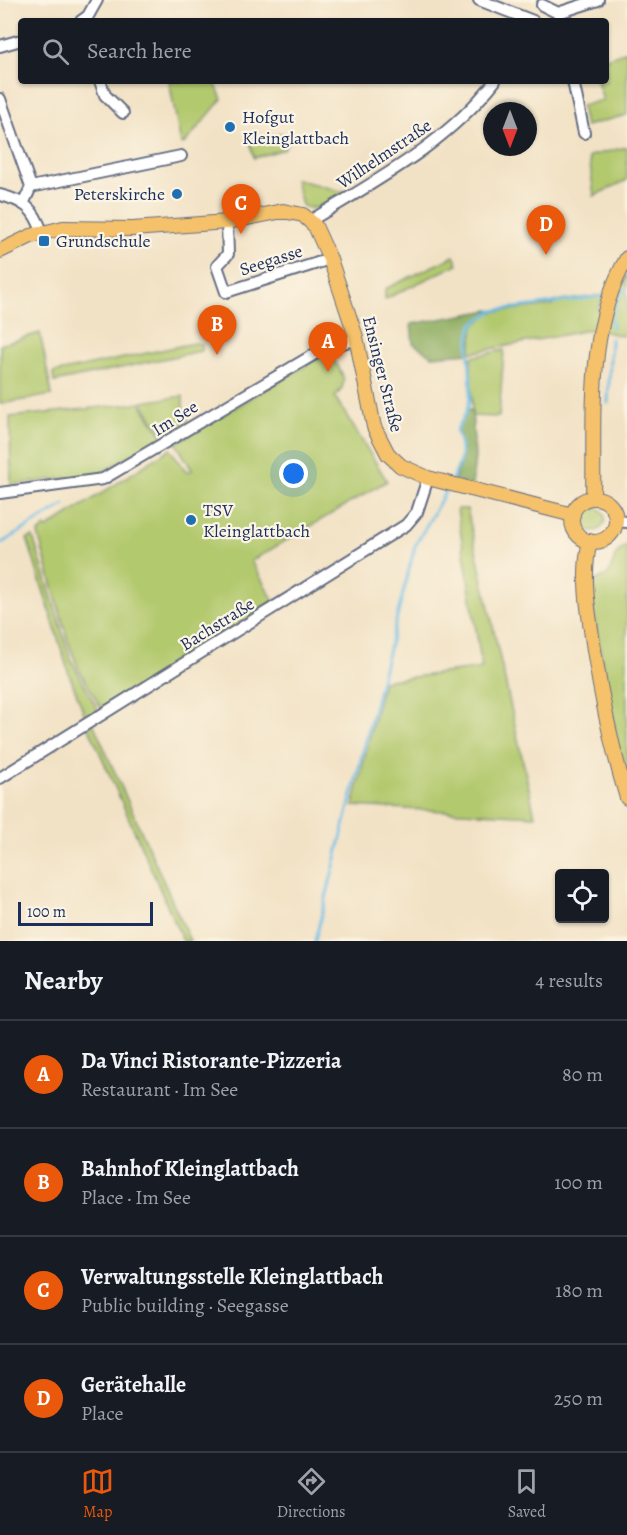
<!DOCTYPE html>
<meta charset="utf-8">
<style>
body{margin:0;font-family:Alegreya,serif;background:#242831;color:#f1f3f6}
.controls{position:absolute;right:18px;bottom:18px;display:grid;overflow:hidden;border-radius:6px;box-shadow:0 2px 4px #0004}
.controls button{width:54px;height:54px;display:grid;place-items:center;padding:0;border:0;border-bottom:2px solid #363941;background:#171b24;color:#f1f3f6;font:30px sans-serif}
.compass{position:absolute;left:483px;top:102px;width:54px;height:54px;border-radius:50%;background:#171b24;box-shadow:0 2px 4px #0004;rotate:180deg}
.scale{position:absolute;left:18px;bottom:15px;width:135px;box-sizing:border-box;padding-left:6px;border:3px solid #1b2f5e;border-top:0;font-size:16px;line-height:21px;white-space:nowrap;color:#1b2f5e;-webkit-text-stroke:4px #fcf5e5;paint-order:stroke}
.you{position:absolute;left:294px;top:474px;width:21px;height:21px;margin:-15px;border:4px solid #fff;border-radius:50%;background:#1a73e8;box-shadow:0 0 0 9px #1a73e833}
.badge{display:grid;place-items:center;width:39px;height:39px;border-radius:50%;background:#ea580c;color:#fff;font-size:20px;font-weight:700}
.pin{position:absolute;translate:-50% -50px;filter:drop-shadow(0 2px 3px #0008)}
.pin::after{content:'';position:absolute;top:32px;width:21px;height:18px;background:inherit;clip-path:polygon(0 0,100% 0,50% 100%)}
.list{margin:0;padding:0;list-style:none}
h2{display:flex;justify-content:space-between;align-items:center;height:78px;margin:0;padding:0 24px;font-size:26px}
h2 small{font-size:20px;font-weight:400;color:#9ea1a6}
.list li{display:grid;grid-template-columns:39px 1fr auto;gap:18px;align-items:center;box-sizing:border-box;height:108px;padding:0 24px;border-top:2px solid #363941}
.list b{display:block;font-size:22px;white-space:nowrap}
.list p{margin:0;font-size:20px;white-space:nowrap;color:#9ea1a6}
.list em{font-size:20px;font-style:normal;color:#9ea1a6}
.icon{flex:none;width:33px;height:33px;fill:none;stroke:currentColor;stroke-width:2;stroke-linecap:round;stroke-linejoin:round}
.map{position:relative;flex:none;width:627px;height:941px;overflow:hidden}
.search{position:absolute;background:#171b24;box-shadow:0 2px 4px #0004;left:18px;right:18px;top:18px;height:66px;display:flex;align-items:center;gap:15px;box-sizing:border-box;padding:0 21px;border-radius:6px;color:#9ea1a6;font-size:22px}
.sheet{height:510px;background:#171b24}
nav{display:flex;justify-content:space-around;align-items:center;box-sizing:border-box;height:84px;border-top:2px solid #363941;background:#171b24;font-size:16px;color:#9ea1a6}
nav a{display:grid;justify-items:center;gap:3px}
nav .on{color:#ea580c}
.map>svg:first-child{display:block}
</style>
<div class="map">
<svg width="627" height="941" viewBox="0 0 627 941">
<rect width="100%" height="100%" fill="#fcf5e5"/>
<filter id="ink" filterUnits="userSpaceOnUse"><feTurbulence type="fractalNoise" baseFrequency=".0167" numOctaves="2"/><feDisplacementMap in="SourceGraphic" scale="12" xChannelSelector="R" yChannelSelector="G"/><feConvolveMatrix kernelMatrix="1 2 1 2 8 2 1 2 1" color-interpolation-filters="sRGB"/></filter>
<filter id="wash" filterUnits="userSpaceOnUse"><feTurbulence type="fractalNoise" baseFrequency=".008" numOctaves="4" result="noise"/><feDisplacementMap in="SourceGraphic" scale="24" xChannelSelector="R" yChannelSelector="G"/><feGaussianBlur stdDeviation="1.35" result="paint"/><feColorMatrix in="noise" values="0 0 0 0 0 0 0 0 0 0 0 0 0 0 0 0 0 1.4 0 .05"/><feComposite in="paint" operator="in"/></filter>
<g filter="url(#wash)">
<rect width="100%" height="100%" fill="#f2e2c5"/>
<path fill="#b3c96e" stroke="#677c66" stroke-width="1.5" d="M 627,51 L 627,115 L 585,126 L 581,106 L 603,100 L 597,81 L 606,81 L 606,58 Z
M 169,81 L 214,81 L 222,99 L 185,143 L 181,144 Z
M 282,133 L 289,139 L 284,149 L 254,158 L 250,142 Z
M 627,147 L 627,180 L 594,196 L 589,156 Z
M 295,179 L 345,192 C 332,200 316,215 302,205 Z
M 454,256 L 458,264 L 385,299 L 385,289 Z
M 627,274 L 627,326 L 623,336 L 593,329 L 470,353 L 474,325 L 491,312 L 553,305 L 553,302 L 604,295 L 598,309 L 612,311 Z
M 40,333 L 52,395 L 0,404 L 0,345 Z
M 194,343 L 201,344 L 201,351 L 54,382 L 53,373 Z
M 504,350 L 499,417 L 472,416 L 471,357 Z
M 328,352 C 339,370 353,379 335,397 L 387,481 L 251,561 L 274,601 L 263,607 L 263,611 L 105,709 L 101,708 L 78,668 L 68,641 L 38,534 L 45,527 L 46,529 L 170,449 L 187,472 L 192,470 L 176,443 Z
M 183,396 L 183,408 L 188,421 L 163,436 L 142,402 Z
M 140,403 L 163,437 L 99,474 L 11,485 L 10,417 Z
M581 519a12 12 0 1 1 24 0a12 12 0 1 1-24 0Z
M 457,509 L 467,509 L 535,816 L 353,806 L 383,681 L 482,668 Z
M 33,537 L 71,660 L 98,710 L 87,721 L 69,674 L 31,551 L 27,539 Z
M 627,545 L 627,784 L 621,765 L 591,600 L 596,580 L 609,574 L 616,554 Z
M 93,723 L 190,941 L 183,941 L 88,726 Z"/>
<path fill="#8ead61" stroke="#546e60" stroke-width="1.5" d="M 490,310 L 491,312 L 474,325 L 470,353 L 432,356 L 413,343 L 411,324 Z
M 468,410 L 472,410 L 475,457 L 472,486 L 454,480 C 463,461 465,450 457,430 Z"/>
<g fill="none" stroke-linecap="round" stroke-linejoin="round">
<path stroke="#6abce5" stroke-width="3" d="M 617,293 L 627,290
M 612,328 L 611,316 L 622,291
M 608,403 L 611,339
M 451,481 C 462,462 465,451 456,431 C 459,424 465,417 467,409 C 477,382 462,352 473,324 L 492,311 L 605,296
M 0,544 L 64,505
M 315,941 L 415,546 L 448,487"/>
</g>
</g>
<g filter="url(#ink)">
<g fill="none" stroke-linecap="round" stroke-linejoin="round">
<defs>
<path id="minor" d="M 479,0 L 533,21
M 542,5 L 558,13 L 598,0
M 81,21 L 88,16 L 97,0
M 0,46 L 21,40
M 100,81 L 105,95 L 123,113
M 573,81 L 584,133
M 0,99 L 31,187
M 0,195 C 24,201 34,208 42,232
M 24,202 L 31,187 L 181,156
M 310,221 C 377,180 446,144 495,81
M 227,222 L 228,254 L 217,266 L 226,292 L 330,259
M 0,493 L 103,479 L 325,348 L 357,339
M 616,521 L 627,522
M 0,778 L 406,525 L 417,512 L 428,478"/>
<path id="major" d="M 0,251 L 31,236 L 63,228 L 133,229 L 227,222 L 283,211 L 303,215 L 315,226 L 330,259 L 356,337 L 374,427 L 388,454 L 401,466 L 428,478 L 573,515
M 593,498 C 595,418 585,330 627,258
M572 520a22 22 0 1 1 44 0a22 22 0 1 1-44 0Z
M 590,541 C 581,577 589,614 594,650 C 602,701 612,749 627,798"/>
</defs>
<use href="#minor" stroke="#666e82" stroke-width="14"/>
<use href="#major" stroke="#666e82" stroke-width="16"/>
<use href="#minor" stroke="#fff" stroke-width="10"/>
<use href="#major" stroke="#f5c16b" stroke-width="14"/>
</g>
</g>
<g fill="#1f6fb2" stroke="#fcf5e5" stroke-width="2">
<circle cx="230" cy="127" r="6"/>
<circle cx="177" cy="194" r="6"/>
<rect x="38" y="235" width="12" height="12" rx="3"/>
<circle cx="191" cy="520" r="6"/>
</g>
<g text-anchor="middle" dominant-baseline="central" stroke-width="4.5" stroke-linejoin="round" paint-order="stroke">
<g font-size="18" fill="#1b2f5e" stroke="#fcf5e5" text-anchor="start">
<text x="242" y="117">Hofgut<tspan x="242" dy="21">Kleinglattbach</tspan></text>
<text x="165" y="194" text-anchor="end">Peterskirche</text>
<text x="56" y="241">Grundschule</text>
<text x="203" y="510">TSV<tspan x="203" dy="21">Kleinglattbach</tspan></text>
</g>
<g font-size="18" fill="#1b2f5e" stroke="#fcf5e5">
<text transform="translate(384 154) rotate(-34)">Wilhelmstraße</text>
<text transform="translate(271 260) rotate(-18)">Seegasse</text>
<text transform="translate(383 374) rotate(76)">Ensinger Straße</text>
<text transform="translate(175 418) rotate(-32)">Im See</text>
<text transform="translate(217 624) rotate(-32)">Bachstraße</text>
</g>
</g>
</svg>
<div class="controls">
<button><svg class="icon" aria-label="locate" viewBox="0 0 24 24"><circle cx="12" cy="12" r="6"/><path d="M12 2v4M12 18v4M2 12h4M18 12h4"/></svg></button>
</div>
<svg class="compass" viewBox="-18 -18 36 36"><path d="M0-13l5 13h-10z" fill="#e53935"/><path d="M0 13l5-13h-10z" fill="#9ea1a6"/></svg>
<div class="scale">100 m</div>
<div class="you"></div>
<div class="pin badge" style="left:328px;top:372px">A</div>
<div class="pin badge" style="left:217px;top:355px">B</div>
<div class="pin badge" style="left:241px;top:234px">C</div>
<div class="pin badge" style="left:546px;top:255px">D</div>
<div class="search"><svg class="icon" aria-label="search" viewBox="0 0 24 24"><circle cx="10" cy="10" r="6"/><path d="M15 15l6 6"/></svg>Search here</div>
</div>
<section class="sheet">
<h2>Nearby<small>4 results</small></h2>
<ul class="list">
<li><span class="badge">A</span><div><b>Da Vinci Ristorante-Pizzeria</b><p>Restaurant · Im See</p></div><em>80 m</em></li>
<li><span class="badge">B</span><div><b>Bahnhof Kleinglattbach</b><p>Place · Im See</p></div><em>100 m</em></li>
<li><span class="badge">C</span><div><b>Verwaltungsstelle Kleinglattbach</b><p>Public building · Seegasse</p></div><em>180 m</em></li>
<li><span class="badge">D</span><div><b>Gerätehalle</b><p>Place</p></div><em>250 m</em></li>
</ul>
</section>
<nav>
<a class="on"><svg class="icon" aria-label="map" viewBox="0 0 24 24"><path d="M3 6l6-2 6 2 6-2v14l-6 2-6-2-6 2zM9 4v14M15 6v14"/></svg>Map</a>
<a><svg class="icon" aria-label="directions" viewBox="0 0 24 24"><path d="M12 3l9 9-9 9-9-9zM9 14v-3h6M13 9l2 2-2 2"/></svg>Directions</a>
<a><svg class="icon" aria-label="saved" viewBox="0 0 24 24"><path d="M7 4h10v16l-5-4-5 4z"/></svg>Saved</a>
</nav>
